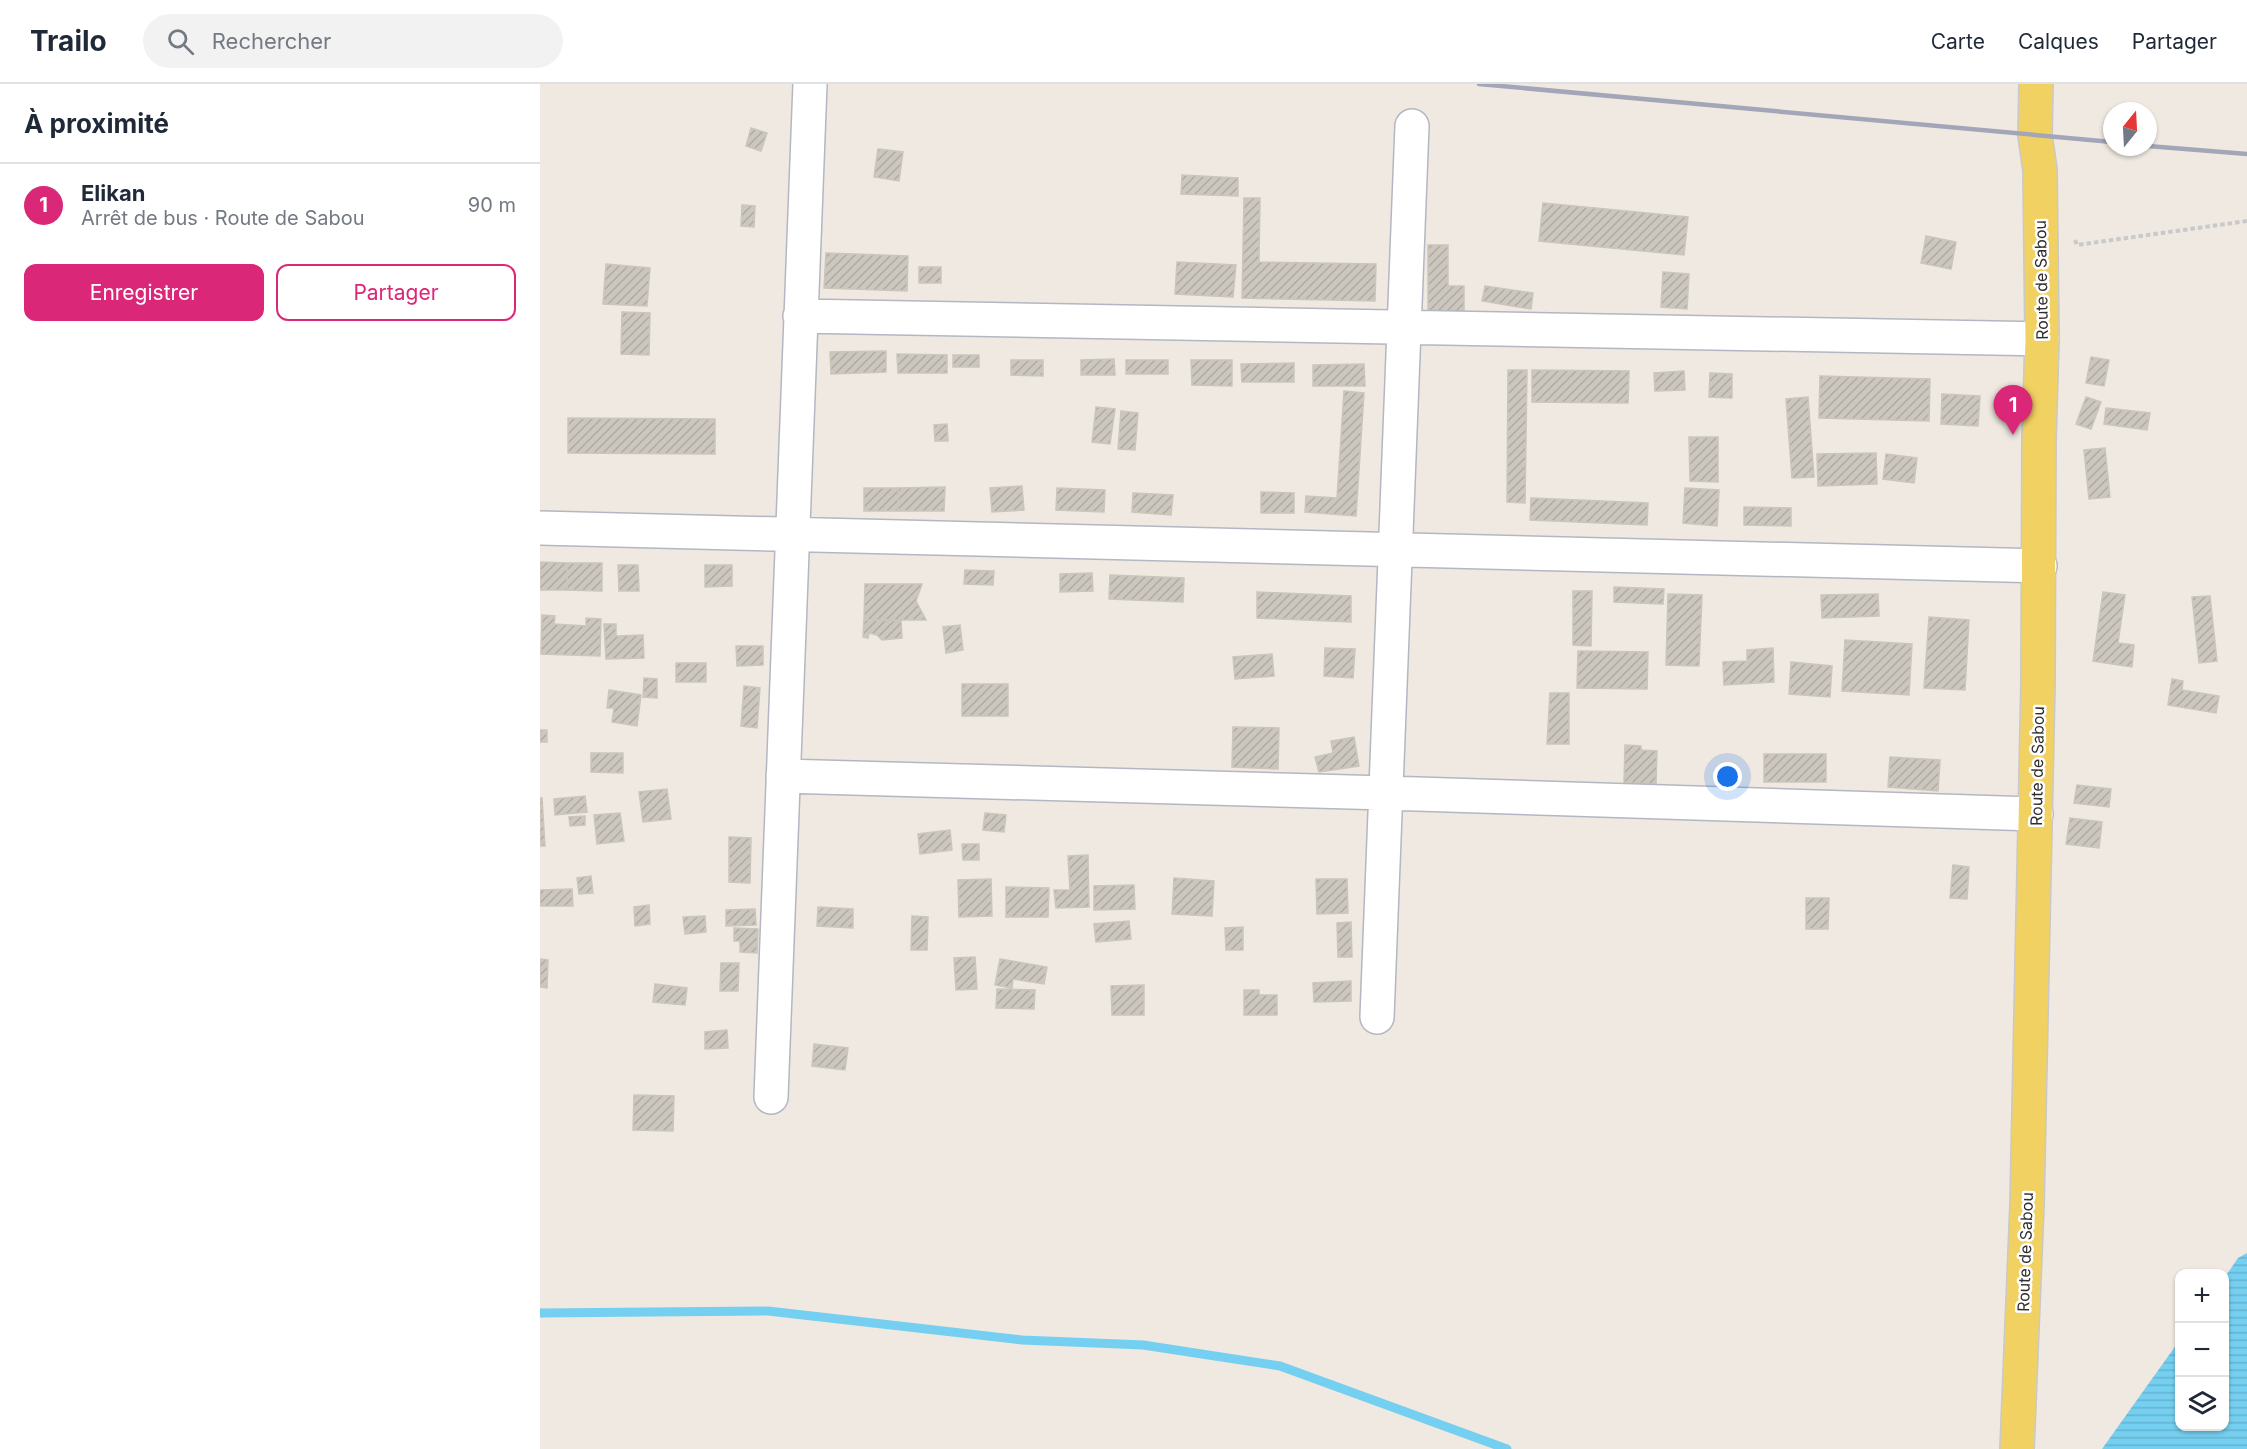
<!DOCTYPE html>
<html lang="fr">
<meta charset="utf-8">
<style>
body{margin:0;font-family:Inter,sans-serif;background:#f2f2f3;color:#1f2937}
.controls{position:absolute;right:18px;bottom:18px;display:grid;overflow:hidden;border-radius:12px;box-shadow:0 2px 4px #0004}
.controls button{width:54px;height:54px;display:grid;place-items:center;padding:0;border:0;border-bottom:2px solid #e0e1e3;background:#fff;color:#1f2937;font:30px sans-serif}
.compass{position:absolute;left:1563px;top:18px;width:54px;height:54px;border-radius:50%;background:#fff;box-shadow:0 2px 4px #0004;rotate:18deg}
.you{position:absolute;left:1188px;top:693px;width:21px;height:21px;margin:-15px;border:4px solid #fff;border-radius:50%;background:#1a73e8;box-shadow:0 0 0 9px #1a73e833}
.badge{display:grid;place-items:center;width:39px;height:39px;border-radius:50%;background:#db2777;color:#fff;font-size:20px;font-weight:700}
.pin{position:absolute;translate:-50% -50px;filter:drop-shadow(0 2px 3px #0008)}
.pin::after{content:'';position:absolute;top:32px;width:21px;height:18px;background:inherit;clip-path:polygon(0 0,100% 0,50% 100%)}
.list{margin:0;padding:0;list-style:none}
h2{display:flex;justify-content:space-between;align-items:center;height:78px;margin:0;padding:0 24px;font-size:26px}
h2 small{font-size:20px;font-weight:400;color:#747a83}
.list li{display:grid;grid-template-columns:39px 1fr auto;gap:18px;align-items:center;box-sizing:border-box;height:84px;padding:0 24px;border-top:2px solid #e0e1e3}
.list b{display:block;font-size:22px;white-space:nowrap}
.list p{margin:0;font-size:20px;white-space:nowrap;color:#747a83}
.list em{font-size:20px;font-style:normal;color:#747a83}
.actions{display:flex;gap:12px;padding:18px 24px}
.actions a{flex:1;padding:14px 0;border:2px solid #db2777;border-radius:12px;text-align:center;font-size:21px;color:#db2777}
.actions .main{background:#db2777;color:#fff}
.icon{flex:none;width:33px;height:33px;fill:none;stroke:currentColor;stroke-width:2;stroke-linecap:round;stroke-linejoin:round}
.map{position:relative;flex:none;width:1707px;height:1365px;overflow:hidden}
header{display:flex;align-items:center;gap:36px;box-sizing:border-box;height:84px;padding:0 30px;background:#fff;border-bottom:2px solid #e0e1e3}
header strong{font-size:28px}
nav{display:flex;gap:33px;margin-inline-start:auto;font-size:21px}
.search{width:420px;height:54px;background:#f2f2f3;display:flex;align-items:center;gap:15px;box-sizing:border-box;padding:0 21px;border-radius:33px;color:#747a83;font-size:22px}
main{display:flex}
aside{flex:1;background:#fff}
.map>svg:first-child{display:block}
</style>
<header>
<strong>Trailo</strong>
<div class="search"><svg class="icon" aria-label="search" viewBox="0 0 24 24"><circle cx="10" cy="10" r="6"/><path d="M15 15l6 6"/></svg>Rechercher</div>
<nav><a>Carte</a><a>Calques</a><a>Partager</a></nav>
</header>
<main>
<aside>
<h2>À proximité<small></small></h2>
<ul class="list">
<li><span class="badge">1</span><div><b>Elikan</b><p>Arrêt de bus · Route de Sabou</p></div><em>90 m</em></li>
</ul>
<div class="actions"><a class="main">Enregistrer</a><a>Partager</a></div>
</aside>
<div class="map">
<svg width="1707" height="1365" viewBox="0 0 1707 1365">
<defs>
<pattern id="water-rules" width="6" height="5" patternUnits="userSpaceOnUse" patternTransform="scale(1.5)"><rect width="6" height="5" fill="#75cff0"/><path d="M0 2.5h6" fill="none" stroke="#66b2ce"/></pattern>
<pattern id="building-hatch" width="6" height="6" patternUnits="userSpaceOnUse" patternTransform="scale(1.5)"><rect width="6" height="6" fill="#cbc7bf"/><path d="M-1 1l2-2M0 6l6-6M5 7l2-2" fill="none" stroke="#afaba4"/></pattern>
</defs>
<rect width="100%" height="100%" fill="#efe9e1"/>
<path fill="url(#water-rules)" d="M 1707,1169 L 1707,1365 L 1562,1365 L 1639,1257 L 1640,1342 L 1684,1342 L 1685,1193 L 1698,1174 Z"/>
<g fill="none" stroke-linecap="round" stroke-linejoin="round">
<path stroke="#75cff0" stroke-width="9" d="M 0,1229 L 228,1227 L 482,1256 L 603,1261 L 740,1282 L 967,1365"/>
</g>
<path fill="url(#building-hatch)" stroke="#cbc5ba" stroke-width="1.5" d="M 211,44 L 227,49 L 221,67 L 206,62 Z
M 338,65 L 363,68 L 359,97 L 334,93 Z
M 642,91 L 698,94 L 698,112 L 641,110 Z
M 704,114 L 720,114 L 719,178 L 836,180 L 835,217 L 702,214 Z
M 1003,119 L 1148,133 L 1144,171 L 999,157 Z
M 202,121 L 215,122 L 214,143 L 201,142 Z
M 1386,152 L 1416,158 L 1411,185 L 1381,179 Z
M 888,161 L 908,161 L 908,202 L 924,202 L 924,233 L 888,233 Z
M 286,169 L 368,172 L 367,207 L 284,204 Z
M 637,178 L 696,181 L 693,213 L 635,210 Z
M 66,180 L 110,184 L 107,222 L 63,220 Z
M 379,183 L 401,183 L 401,199 L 379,199 Z
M 1123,188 L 1149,190 L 1147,225 L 1121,223 Z
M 945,202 L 993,209 L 991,225 L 942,217 Z
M 82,228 L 110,229 L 109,271 L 81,270 Z
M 346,267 L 346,288 L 291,290 L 290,268 Z
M 357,270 L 407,271 L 407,289 L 358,289 Z
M 413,271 L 439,271 L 439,283 L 413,283 Z
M 1551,273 L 1569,276 L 1564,302 L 1546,299 Z
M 574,275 L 575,291 L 541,291 L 541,276 Z
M 471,276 L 503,276 L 503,292 L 471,291 Z
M 586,276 L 628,276 L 628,290 L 586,290 Z
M 651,276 L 692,276 L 692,302 L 652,301 Z
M 754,279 L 754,298 L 702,298 L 701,280 Z
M 824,280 L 825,302 L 773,302 L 773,281 Z
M 968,286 L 987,286 L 985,419 L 967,418 Z
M 992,286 L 1089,287 L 1088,319 L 992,318 Z
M 1144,287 L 1145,306 L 1115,307 L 1114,289 Z
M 1170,289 L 1192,290 L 1192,314 L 1169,313 Z
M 1280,292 L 1390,295 L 1389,337 L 1279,334 Z
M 804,307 L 824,309 L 816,432 L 765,428 L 766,412 L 797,414 Z
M 1402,310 L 1440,312 L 1438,342 L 1401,340 Z
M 1268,313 L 1274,393 L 1252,394 L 1246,315 Z
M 1546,313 L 1561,318 L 1551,345 L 1536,340 Z
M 556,323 L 575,325 L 570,360 L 552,358 Z
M 1566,324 L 1610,329 L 1607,346 L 1564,340 Z
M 581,327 L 598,329 L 595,366 L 578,365 Z
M 28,334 L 175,335 L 175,370 L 28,369 Z
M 407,340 L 408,357 L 395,357 L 394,341 Z
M 1149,353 L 1178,353 L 1178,398 L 1150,397 Z
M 1565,364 L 1570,413 L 1549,415 L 1544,366 Z
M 1336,369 L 1337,400 L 1278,402 L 1277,370 Z
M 1346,370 L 1377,374 L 1374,399 L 1343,395 Z
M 482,402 L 484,426 L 452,428 L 450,404 Z
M 405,403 L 404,427 L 358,427 L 358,404 Z
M 324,404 L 358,404 L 358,427 L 324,427 Z
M 517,404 L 565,406 L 564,428 L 516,426 Z
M 1145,404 L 1179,406 L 1177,442 L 1143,439 Z
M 721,408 L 754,409 L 754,429 L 721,429 Z
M 593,409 L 633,411 L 631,431 L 592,428 Z
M 991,414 L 1108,419 L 1107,441 L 990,436 Z
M 1204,423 L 1251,424 L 1251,442 L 1204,441 Z
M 0,478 L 27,479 L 27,506 L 0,506 Z
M 27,479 L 62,479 L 62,507 L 27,506 Z
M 78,481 L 98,481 L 99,507 L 79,507 Z
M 165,481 L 192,481 L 192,502 L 165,503 Z
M 425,486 L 454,487 L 453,501 L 424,500 Z
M 552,489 L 553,507 L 520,508 L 520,490 Z
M 570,491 L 644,494 L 643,518 L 569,515 Z
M 325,500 L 382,500 L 376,517 L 386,536 L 324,536 Z
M 1074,503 L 1124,505 L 1123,520 L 1074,518 Z
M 1033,507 L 1052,507 L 1051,562 L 1033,561 Z
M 717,508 L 811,512 L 811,538 L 717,534 Z
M 1563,508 L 1585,511 L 1578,559 L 1594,561 L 1592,583 L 1553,577 Z
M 1128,510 L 1162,511 L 1159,582 L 1126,581 Z
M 1338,510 L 1339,532 L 1282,534 L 1281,511 Z
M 1670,512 L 1677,577 L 1659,579 L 1652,513 Z
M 2,531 L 15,532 L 14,540 L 46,542 L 46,534 L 61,535 L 60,572 L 1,570 Z
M 1389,533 L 1429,536 L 1425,606 L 1384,604 Z
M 324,536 L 361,537 L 362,554 L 342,556 L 337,551 L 329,549 L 328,554 L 323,553 Z
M 64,540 L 76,540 L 76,552 L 103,551 L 104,574 L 66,575 Z
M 420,541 L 423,566 L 406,569 L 403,543 Z
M 1305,556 L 1372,560 L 1369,611 L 1302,607 Z
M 196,562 L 223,562 L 223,581 L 197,582 Z
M 785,564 L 815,565 L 813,594 L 784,592 Z
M 1233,564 L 1234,598 L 1184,601 L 1183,578 L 1207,577 L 1207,566 Z
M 1038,567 L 1108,568 L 1107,605 L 1037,604 Z
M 732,570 L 734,592 L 695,595 L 693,573 Z
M 1251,578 L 1292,582 L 1290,613 L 1249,610 Z
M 136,579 L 166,579 L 166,598 L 136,598 Z
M 104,594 L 117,595 L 117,614 L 103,613 Z
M 1632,595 L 1643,597 L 1642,606 L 1679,612 L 1676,629 L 1628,621 Z
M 422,600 L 468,600 L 468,632 L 422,632 Z
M 204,602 L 220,604 L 217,644 L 201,642 Z
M 69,606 L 101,611 L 97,642 L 72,638 L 74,624 L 67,624 Z
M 1010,609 L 1029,609 L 1029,660 L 1007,660 Z
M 693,643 L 739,644 L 738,685 L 692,683 Z
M 0,646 L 7,646 L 7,658 L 0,658 Z
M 814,653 L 819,682 L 779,688 L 775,673 L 793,669 L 791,657 Z
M 1085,661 L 1101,662 L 1101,666 L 1117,667 L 1116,700 L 1084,699 Z
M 51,669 L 83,669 L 83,689 L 51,688 Z
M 1224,670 L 1286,670 L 1286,698 L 1224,698 Z
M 1350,673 L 1400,676 L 1398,707 L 1348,703 Z
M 1537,701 L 1571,705 L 1569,723 L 1534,719 Z
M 127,705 L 131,735 L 103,738 L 99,708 Z
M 45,712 L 47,728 L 15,731 L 14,715 Z
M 0,714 L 2,714 L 5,762 L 0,762 Z
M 80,729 L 84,757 L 57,760 L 54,731 Z
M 445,729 L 466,731 L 464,748 L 443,746 Z
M 45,732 L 45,741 L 30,742 L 29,733 Z
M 1530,734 L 1562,738 L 1559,764 L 1526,760 Z
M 410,746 L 412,766 L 380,770 L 378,750 Z
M 189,753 L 211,754 L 210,799 L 189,798 Z
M 422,760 L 439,760 L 439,776 L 423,776 Z
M 548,771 L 549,823 L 516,824 L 514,806 L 530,806 L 528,772 Z
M 1413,781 L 1429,783 L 1427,815 L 1410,814 Z
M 51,792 L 53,809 L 39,810 L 37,794 Z
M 634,794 L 674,797 L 672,832 L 632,830 Z
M 451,795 L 452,832 L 419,833 L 418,796 Z
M 776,795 L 807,795 L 808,829 L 777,830 Z
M 594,801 L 595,825 L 554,826 L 554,802 Z
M 466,803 L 509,804 L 508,833 L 466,833 Z
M 32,805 L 33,822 L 0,822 L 0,806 Z
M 1266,814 L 1289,814 L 1288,845 L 1266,845 Z
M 109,821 L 110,840 L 95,842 L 94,823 Z
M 278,823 L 313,825 L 313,844 L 277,842 Z
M 215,825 L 216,841 L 186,842 L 186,826 Z
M 165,832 L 166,848 L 145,850 L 143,833 Z
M 372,832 L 388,833 L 387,866 L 371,866 Z
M 589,837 L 591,855 L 556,858 L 554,840 Z
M 811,838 L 812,873 L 798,873 L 797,839 Z
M 703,843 L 703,866 L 686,866 L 685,844 Z
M 194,844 L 218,845 L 217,869 L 200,868 L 200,857 L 194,857 Z
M 435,873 L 437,905 L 416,906 L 414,874 Z
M 0,875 L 8,876 L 7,904 L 0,903 Z
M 460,875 L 507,883 L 504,900 L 473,895 L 472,904 L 455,901 Z
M 181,879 L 199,879 L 198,907 L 180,907 Z
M 811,897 L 811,917 L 774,918 L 773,899 Z
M 115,900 L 147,904 L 145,921 L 113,918 Z
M 604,901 L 604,931 L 572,931 L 571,902 Z
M 457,905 L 495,906 L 494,925 L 456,924 Z
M 704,906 L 719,906 L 719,911 L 737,911 L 737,931 L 704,931 Z
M 187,946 L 188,964 L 165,965 L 165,948 Z
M 274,960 L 308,964 L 305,986 L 272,982 Z
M 94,1011 L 134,1012 L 133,1047 L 93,1046 Z"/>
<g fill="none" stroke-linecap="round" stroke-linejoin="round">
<defs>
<path id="minor" d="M 260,232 L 1502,255
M 0,444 L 1500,482
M 243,692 L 846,709 L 1496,730
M 837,933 L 872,42
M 231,1013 L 270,0"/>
<path id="primary" d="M 1477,1365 L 1487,1121 L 1498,598 L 1499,356 L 1502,255 L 1500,86 L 1495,51 L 1496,0"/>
</defs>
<use href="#minor" stroke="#b4b7c1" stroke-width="36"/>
<use href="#primary" stroke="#c9c9c9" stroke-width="36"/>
<path stroke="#c9c9c9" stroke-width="4" stroke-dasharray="4.5 3" stroke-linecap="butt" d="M 1535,156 L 1537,161 L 1707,137"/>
<use href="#minor" stroke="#fff" stroke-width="33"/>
<use href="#primary" stroke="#f2d163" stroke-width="33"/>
<path stroke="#a3a6b8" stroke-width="4.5" d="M 939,0 L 1572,58
M 1608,62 L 1707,70"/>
</g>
<g text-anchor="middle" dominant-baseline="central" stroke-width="5" stroke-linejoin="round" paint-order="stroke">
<g font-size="16" fill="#2e2e2e" stroke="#fff">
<text transform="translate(1501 196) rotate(-91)">Route de Sabou</text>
<text transform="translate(1497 682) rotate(-89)">Route de Sabou</text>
<text transform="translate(1485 1168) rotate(-88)">Route de Sabou</text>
</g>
</g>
</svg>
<div class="controls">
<button>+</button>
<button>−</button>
<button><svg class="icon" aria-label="layers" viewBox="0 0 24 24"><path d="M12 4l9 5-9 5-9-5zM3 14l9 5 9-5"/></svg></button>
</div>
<svg class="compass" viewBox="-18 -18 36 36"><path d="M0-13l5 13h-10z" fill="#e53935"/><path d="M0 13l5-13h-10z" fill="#747a83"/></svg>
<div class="you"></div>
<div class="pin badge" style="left:1473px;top:351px">1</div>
</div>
</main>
